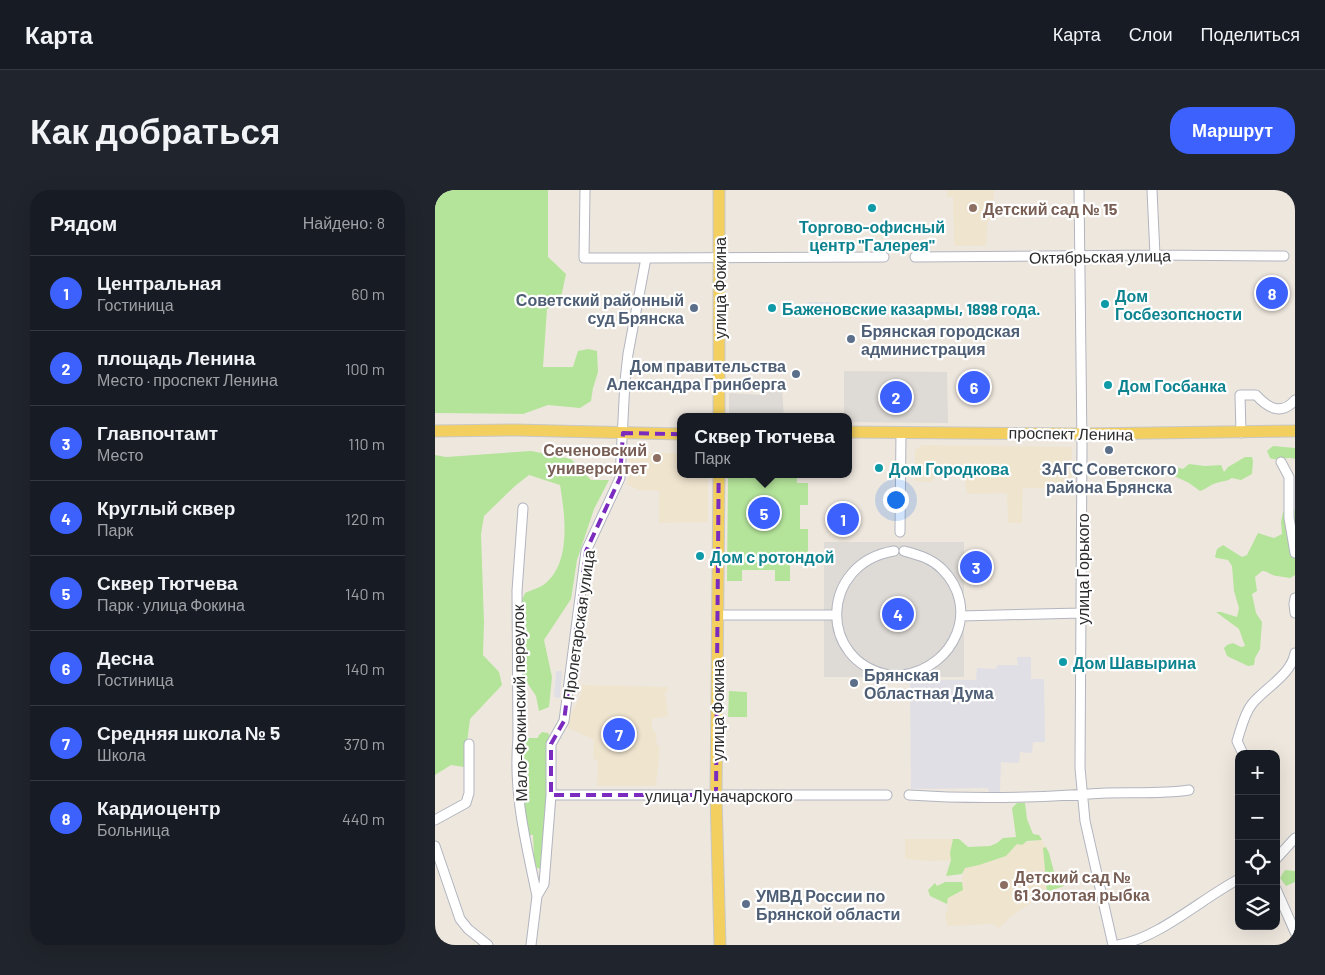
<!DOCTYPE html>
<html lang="ru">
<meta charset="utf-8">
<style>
body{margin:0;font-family:Barlow,sans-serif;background:#20242c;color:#f1f3f6}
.controls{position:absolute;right:15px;bottom:15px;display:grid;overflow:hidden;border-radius:10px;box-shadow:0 5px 20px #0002}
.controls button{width:45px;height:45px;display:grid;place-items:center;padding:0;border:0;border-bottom:1px solid #363941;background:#171b24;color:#f1f3f6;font:25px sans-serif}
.you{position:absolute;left:460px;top:309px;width:18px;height:18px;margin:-12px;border:4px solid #fff;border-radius:50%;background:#1a73e8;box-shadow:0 0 0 8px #1a73e833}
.badge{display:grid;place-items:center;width:32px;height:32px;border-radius:50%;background:#3d61fc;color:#fff;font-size:16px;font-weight:700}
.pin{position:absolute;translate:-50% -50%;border:2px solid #fff;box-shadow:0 1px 5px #0006}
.popup{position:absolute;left:242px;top:223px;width:175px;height:65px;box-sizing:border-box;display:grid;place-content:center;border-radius:10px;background:#171b24;filter:drop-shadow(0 1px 4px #0005);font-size:16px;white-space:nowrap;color:#9ea1a6}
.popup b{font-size:19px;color:#f1f3f6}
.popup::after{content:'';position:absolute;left:50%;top:100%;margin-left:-10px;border:10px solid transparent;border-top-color:#171b24}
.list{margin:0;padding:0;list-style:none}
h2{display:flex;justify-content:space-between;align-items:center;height:65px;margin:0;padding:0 20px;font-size:21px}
h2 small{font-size:16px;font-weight:400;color:#9ea1a6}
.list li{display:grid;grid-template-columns:32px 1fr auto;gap:15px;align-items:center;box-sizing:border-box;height:75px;padding:0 20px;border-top:1px solid #363941}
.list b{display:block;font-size:19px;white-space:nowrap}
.list p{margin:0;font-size:16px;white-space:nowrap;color:#9ea1a6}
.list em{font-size:16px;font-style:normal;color:#9ea1a6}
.icon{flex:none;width:28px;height:28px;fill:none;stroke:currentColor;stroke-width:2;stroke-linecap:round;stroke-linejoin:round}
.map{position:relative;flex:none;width:860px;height:755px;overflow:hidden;border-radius:20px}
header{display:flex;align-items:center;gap:30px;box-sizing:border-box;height:70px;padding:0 25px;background:#171b24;border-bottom:1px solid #363941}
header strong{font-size:24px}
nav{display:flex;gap:28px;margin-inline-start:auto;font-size:18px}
.intro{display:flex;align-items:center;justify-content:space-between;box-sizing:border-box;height:120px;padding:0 30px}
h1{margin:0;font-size:35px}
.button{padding:12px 22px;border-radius:20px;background:#3d61fc;color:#fff;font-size:18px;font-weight:700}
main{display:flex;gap:30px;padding:0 30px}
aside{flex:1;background:#171b24;border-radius:20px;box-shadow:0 5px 20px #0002}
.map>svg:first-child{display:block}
</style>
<header>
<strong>Карта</strong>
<nav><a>Карта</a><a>Слои</a><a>Поделиться</a></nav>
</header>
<div class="intro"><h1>Как добраться</h1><a class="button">Маршрут</a></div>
<main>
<aside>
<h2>Рядом<small>Найдено: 8</small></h2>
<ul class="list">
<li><span class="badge">1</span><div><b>Центральная</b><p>Гостиница</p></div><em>60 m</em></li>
<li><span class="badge">2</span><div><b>площадь Ленина</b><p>Место · проспект Ленина</p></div><em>100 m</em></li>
<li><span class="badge">3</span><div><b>Главпочтамт</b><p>Место</p></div><em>110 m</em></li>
<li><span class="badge">4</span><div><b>Круглый сквер</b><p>Парк</p></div><em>120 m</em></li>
<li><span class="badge">5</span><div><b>Сквер Тютчева</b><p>Парк · улица Фокина</p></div><em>140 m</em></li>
<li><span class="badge">6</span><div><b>Десна</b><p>Гостиница</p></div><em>140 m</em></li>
<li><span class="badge">7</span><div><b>Средняя школа № 5</b><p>Школа</p></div><em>370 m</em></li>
<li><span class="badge">8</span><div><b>Кардиоцентр</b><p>Больница</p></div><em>440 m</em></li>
</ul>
</aside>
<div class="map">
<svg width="860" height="755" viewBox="0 0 860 755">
<rect width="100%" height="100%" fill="#eee7de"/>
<path fill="#e1dfe6" d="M 372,112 L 397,112 L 397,118 L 372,119 Z
M 582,467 L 596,467 L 596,489 L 609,489 L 610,552 L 598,552 L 597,563 L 585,562 L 584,573 L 566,572 L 565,602 L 554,602 L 553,598 L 476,599 L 475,490 L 541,490 L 542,478 L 560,479 L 563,475 L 583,475 Z
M 121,481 L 127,481 L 125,508 L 119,507 Z"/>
<path fill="#efe4ce" d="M 509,0 L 559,0 L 558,30 L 553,30 L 551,56 L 519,56 L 518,7 L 512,7 L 512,1 Z
M 487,255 L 637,257 L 636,299 L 588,298 L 587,333 L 573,333 L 572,303 L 532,304 L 529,285 L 499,286 L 498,292 L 480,291 L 480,260 Z
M 194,263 L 245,263 L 245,284 L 273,284 L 273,332 L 224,333 L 224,301 L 204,300 L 192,295 Z
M 146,495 L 233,497 L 233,500 L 230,502 L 233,526 L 217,529 L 217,538 L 218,538 L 218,542 L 221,542 L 222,555 L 225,556 L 221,596 L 162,596 L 163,570 L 158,569 L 159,550 L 129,536 L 146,505 Z
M 470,649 L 524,649 L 525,661 L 532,670 L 496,671 L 470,669 Z
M 607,650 L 611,657 L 609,658 L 612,702 L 575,727 L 569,734 L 563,738 L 557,734 L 512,736 L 510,723 L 512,721 L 513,708 L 528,700 L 527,689 L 529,678 L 544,675 L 571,666 L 582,654 Z"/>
<path fill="#b4e49a" d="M 0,0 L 113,0 L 113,67 L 131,84 L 125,112 L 112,119 L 108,177 L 138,177 L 143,161 L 153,159 L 162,161 L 163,182 L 158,198 L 156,211 L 145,218 L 113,215 L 88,224 L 0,223 Z
M 838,256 L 860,258 L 860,269 C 851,266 844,272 835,268 L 832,261 Z
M 96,261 L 136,269 L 156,290 L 174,290 L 159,319 L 142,370 L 136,409 L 109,450 L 117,487 L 114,517 L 104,521 L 101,506 L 87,485 L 83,442 L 84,417 L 90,403 C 97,400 107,397 112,392 C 136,370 130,325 125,295 L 94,285 L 80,296 L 49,326 L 46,344 L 49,433 L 48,465 L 64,482 L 67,495 L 35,529 L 29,577 L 16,575 L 0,585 L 0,265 L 11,267 Z
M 810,267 L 817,267 L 818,271 L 817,284 L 806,290 L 797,288 C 791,292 787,291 781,293 C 775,295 771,299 765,301 L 754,293 L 735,284 L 735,278 L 741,277 L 748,279 L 754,274 L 770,276 L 786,275 L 789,282 L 793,277 Z
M 293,284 L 362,284 L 362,293 L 373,293 L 373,315 L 365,315 L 365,339 L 373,339 L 373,365 L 355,365 L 355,391 L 340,391 L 340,380 L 307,380 L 307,391 L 292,391 Z
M 860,320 L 860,385 L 855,388 C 850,387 847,387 842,386 C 837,386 833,381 827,381 L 820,387 L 822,401 L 817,404 L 821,423 L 827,432 L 825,459 L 820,468 L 819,475 L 813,476 L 792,466 L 789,458 L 792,455 L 798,453 L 806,457 L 810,456 L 804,439 L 781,422 L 786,422 L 802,427 L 804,418 L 799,401 L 797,376 L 793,370 L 782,368 L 780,367 L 782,359 L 788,355 L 807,367 L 812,365 L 823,343 L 839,348 L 847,344 L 846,332 L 848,322 Z
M 294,501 L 312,502 L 312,527 L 293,527 Z
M 107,542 L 113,543 L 115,546 L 109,675 L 105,679 L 100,677 L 98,674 L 99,668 L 98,645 L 91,645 L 84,574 L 90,548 L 103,548 L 104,545 Z
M 582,613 L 590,613 L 592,629 L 598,644 L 604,645 L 607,650 L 592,651 L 587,655 L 582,654 L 571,666 L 544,675 L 530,678 L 527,684 L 511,686 L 516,670 L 515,663 L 518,649 L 524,649 L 533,657 L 555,656 L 562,653 L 568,648 L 581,647 L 577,618 Z
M 611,657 L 614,663 L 621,689 L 629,696 L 612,702 L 608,658 Z
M 850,680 L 860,681 L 860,692 L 851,696 L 845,688 Z
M 510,692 L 527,692 L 528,700 L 513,708 L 512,714 L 495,706 L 493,700 L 500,693 L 502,696 Z"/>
<path fill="#dedad5" d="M 409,181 L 512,182 L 513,233 L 413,232 L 413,227 L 409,227 Z
M 329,198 L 347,198 L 349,227 L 294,227 L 294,203 L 329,205 Z
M 389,352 L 529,352 L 529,487 L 389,487 Z"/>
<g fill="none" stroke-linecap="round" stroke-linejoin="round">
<defs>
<path id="minor" d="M 644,0 L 647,255 L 645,578 L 650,631 L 678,755
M 717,0 L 720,65
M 480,67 L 720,65 L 849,66
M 211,68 L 449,67
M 806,243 L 805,205 L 821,205 C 833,218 846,226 860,210
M 846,272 L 854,287 L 854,328 L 860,363
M 88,318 L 82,401 L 83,548 C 78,603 91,653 102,706
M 465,342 L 466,242
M 860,408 L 859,414 L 860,423
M 282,425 L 401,425
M 526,426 L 646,423
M 454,485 C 382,471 385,373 459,361
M 468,485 C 520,477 546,418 507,379 C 496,368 483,365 469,361
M 808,564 L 802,551 C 806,539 809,524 817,514 C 830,498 856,485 860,463
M 116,605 L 452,605
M 474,605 C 534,609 594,608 654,604 C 688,601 721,605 754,600
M 0,630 L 31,613 L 34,603 L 34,554
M 0,656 L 25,729 L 33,739 L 53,755
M 841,669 L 860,648
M 841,699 L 860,742
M 96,755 L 102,706 L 109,694 L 116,605 L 116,554 L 129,531 L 151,361 L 185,288 L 190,191 L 193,164 L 211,68 L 149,68 L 150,0
M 683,755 C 724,748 766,709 804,689"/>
<path id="major" d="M 284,227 L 284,0
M 0,241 L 80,240 L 245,244
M 413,242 L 647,244 L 860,241
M 284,284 L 281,605 L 285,755"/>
</defs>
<use href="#minor" stroke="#b2b5bf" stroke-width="11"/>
<use href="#major" stroke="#c8c8c8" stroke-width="13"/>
<use href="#minor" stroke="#fff" stroke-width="9"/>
<use href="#major" stroke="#f2cf5f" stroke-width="11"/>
</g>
<path fill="none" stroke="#7b2cbf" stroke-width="4" stroke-dasharray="10 6" stroke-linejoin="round" d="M 188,243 L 284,245 L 281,605 L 116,605 L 116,554 L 129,531 L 151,361 L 185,288 Z"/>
<g fill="#0f9aa8" stroke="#fff" stroke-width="2">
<circle cx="437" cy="18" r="5"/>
<circle cx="670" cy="114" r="5"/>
<circle cx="337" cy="118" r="5"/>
<circle cx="673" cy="195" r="5"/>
<circle cx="444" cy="278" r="5"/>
<circle cx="265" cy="366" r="5"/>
<circle cx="628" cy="472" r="5"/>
</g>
<g fill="#8d6e63" stroke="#fff" stroke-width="2">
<circle cx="538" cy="18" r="5"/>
<circle cx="222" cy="268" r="5"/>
<circle cx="569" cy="695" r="5"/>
</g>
<g fill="#5c6f8a" stroke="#fff" stroke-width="2">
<circle cx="259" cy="118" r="5"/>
<circle cx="416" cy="149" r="5"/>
<circle cx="361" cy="184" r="5"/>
<circle cx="674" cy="260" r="5"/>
<circle cx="419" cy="493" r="5"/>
<circle cx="311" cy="714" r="5"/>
</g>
<g text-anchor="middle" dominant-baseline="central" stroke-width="4.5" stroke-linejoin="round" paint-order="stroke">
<g font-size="16" font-weight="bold" fill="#785e54" stroke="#fff" text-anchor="start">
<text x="548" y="18">Детский сад № 15</text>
<text x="212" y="259" text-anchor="end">Сеченовский<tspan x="212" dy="18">университет</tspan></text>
<text x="579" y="686">Детский сад №<tspan x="579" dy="18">61 Золотая рыбка</tspan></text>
</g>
<g font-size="16" font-weight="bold" fill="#0d838f" stroke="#fff" text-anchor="start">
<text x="437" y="36" text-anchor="middle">Торгово-офисный<tspan x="437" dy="18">центр "Галерея"</tspan></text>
<text x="680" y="105">Дом<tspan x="680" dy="18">Госбезопсности</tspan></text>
<text x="347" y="118">Баженовские казармы, 1898 года.</text>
<text x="683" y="195">Дом Госбанка</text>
<text x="454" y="278">Дом Городкова</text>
<text x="275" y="366">Дом с ротондой</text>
<text x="638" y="472">Дом Шавырина</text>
</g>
<g font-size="16" fill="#2c2c2c" stroke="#fff">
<text transform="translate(665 66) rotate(-1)">Октябрьская улица</text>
<text transform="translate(284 98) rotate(-90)">улица Фокина</text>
<text transform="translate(636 243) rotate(1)">проспект Ленина</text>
<text transform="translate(647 379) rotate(-90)">улица Горького</text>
<text transform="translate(143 435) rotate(-82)">Пролетарская улица</text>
<text transform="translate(84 513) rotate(-91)">Мало-Фокинский переулок</text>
<text transform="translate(282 520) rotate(-90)">улица Фокина</text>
<text x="284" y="605">улица Луначарского</text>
</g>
<g font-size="16" font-weight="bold" fill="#4e5e75" stroke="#fff" text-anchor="start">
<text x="249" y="109" text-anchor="end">Советский районный<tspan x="249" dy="18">суд Брянска</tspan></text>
<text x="426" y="140">Брянская городская<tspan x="426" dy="18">администрация</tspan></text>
<text x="351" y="175" text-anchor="end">Дом правительства<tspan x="351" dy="18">Александра Гринберга</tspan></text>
<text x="674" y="278" text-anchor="middle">ЗАГС Советского<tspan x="674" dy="18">района Брянска</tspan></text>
<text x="429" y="484">Брянская<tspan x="429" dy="18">Областная Дума</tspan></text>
<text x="321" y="705">УМВД России по<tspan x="321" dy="18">Брянской области</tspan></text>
</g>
</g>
</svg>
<div class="controls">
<button>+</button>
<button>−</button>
<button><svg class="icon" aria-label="locate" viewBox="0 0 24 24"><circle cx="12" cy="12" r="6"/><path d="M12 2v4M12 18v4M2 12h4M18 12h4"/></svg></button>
<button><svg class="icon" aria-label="layers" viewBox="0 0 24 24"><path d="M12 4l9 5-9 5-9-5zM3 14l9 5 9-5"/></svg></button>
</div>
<div class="you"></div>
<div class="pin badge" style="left:408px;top:329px">1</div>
<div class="pin badge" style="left:461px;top:207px">2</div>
<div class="pin badge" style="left:541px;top:377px">3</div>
<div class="pin badge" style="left:463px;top:424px">4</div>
<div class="pin badge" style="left:329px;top:323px">5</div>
<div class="popup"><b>Сквер Тютчева</b>Парк</div>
<div class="pin badge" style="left:539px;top:197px">6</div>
<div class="pin badge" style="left:184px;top:544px">7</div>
<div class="pin badge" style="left:837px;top:103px">8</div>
</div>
</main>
